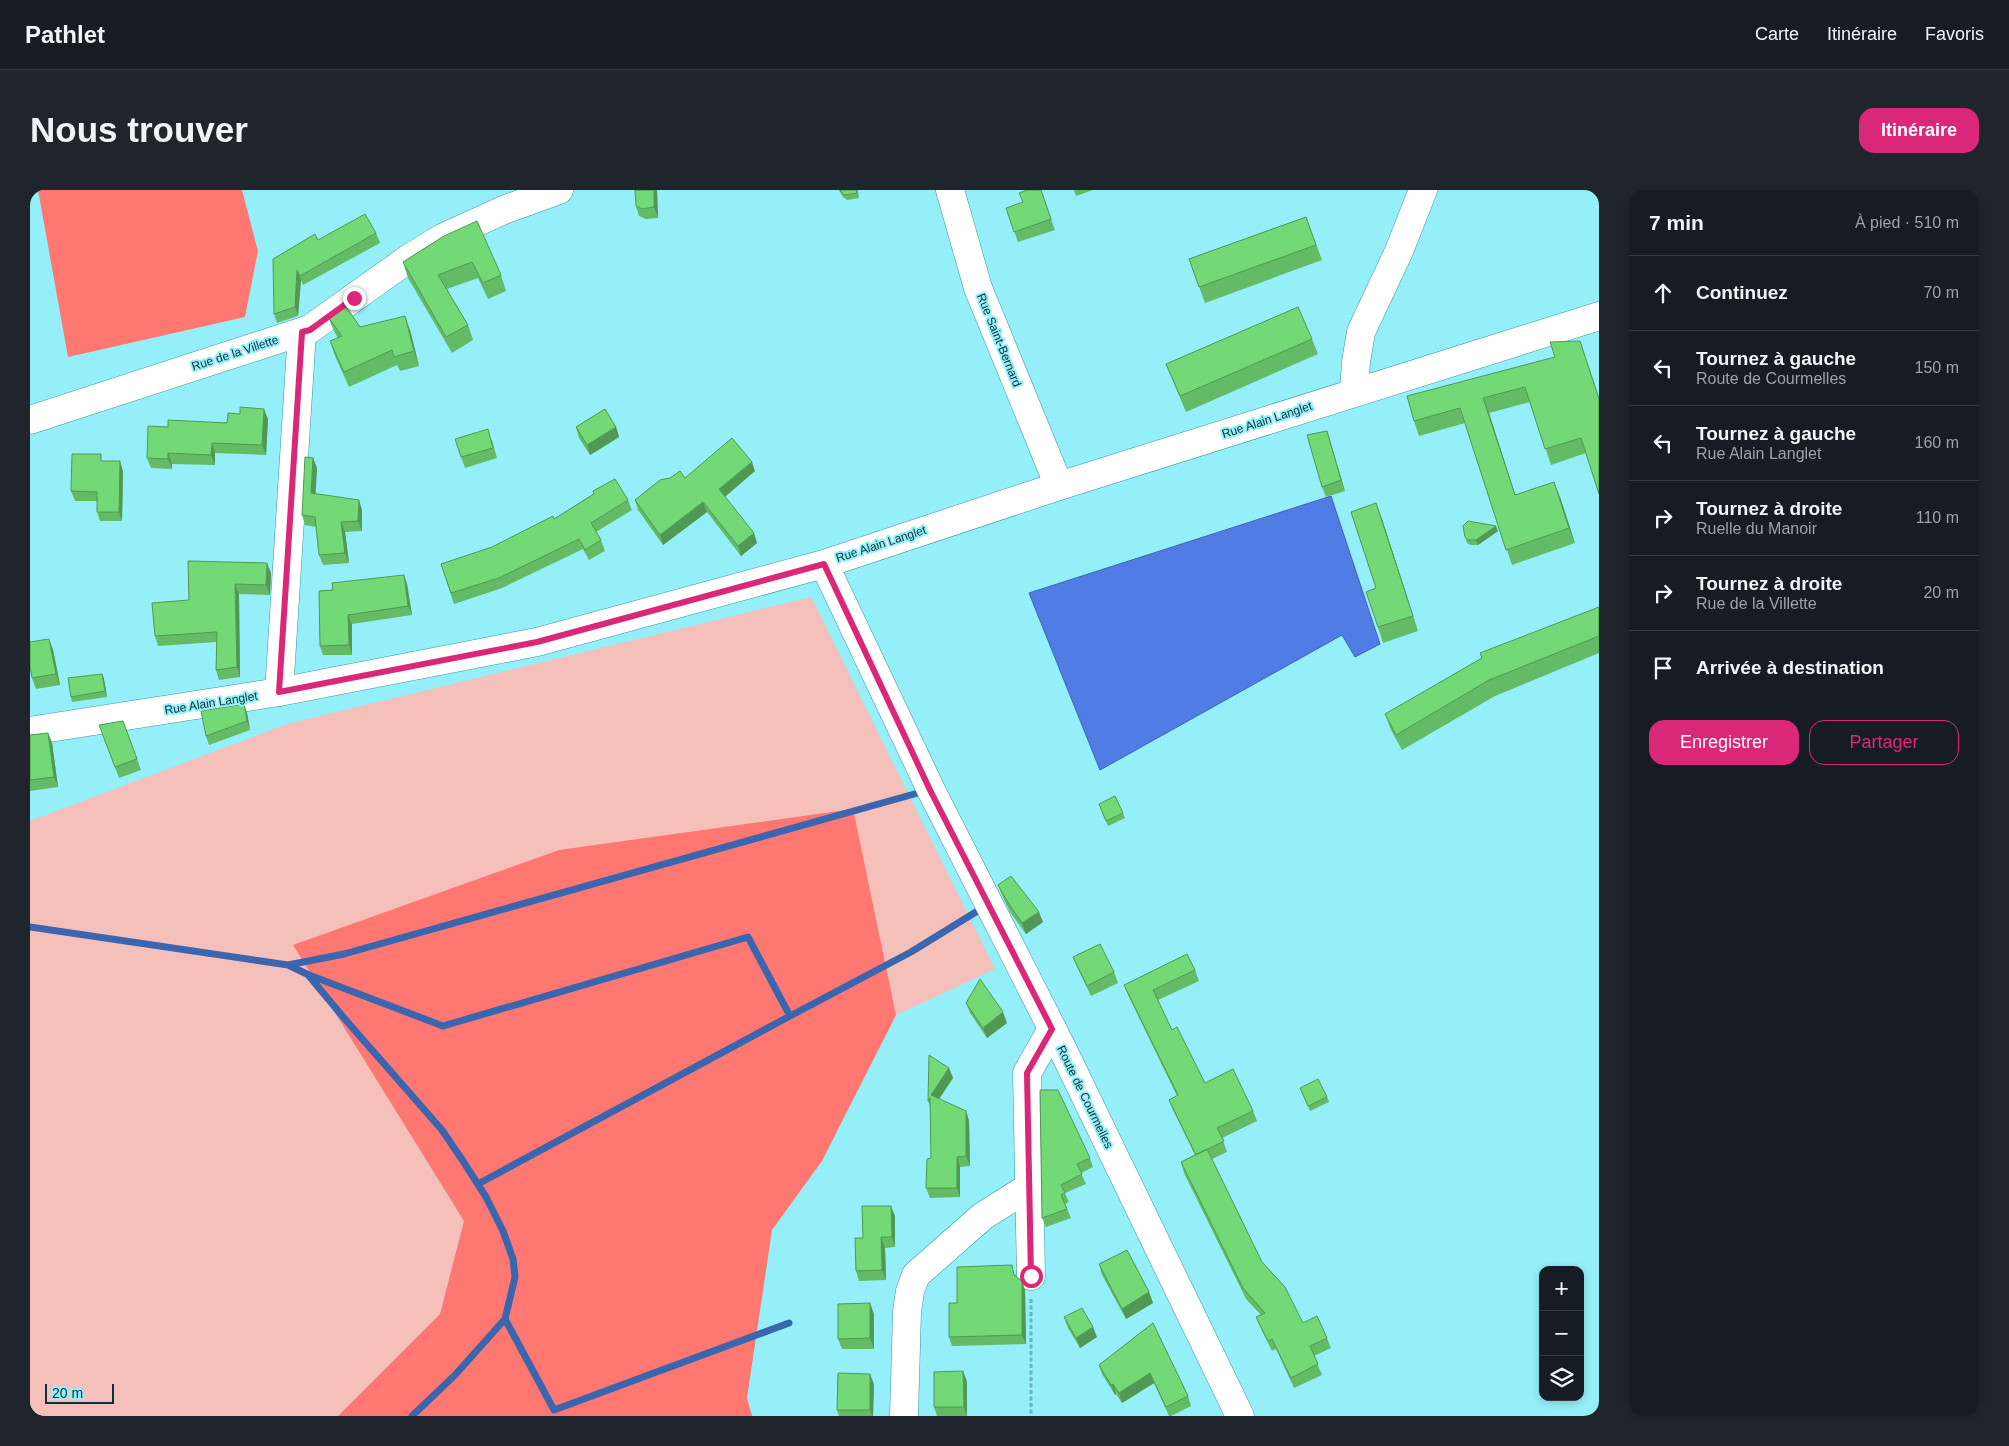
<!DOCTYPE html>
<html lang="fr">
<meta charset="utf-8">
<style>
body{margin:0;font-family:Arial,sans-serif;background:#20242c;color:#f1f3f6}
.controls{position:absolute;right:15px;bottom:15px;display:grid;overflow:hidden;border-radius:10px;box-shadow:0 2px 8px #0003}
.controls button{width:45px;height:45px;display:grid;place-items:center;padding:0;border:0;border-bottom:1px solid #363941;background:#171b24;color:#f1f3f6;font:25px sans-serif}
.scale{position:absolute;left:15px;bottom:12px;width:69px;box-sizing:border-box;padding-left:5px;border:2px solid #0a3236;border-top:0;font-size:14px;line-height:18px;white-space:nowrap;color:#0a3236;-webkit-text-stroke:4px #95eff9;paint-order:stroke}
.stop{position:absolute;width:15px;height:15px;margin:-11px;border:4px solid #db2777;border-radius:50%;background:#fff}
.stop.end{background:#db2777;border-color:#fff;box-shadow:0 1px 5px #0008}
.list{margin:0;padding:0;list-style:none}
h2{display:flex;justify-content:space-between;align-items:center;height:65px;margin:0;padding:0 20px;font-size:21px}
h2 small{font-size:16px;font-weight:400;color:#9ea1a6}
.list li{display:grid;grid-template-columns:32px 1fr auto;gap:15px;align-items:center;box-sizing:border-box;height:75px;padding:0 20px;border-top:1px solid #363941}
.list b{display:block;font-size:19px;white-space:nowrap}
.list p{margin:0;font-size:16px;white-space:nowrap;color:#9ea1a6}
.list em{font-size:16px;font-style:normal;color:#9ea1a6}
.actions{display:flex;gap:10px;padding:15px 20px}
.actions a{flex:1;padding:11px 0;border:1px solid #db2777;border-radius:15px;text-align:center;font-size:18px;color:#db2777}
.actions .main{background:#db2777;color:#fff}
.icon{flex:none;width:28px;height:28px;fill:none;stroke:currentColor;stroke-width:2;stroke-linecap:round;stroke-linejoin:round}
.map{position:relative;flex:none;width:1569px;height:1226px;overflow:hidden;border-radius:15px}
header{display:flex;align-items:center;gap:30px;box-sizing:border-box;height:70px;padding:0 25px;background:#171b24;border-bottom:1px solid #363941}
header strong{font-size:24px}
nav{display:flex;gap:28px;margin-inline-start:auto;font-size:18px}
.intro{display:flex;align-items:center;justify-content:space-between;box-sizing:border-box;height:120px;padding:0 30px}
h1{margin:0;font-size:35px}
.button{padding:12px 22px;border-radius:15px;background:#db2777;color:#fff;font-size:18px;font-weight:700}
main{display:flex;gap:30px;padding:0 30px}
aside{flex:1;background:#171b24;border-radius:15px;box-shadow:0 2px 8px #0003}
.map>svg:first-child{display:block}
</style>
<header>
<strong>Pathlet</strong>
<nav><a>Carte</a><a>Itinéraire</a><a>Favoris</a></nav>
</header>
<div class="intro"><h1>Nous trouver</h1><a class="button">Itinéraire</a></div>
<main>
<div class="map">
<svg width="1569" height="1226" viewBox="0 0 1569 1226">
<rect width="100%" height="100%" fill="#95eff9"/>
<path fill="#f5bfba" d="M 781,407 L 965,779 L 866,825 L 822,619 L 263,755 L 434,1031 L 410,1124 L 308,1226 L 0,1226 L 0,631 L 257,534 Z"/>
<path fill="#fe7771" d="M 8,0 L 212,0 L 228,61 L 215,127 L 38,167 Z
M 823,619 L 866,825 L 792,971 L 742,1040 L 717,1208 L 722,1226 L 308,1226 L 410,1124 L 434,1031 L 263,755 L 529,660 Z"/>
<path fill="#4f7ce5" stroke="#3a66b0" d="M 1301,306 L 1350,454 L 1325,467 L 1312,445 L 1070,580 L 999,403 Z"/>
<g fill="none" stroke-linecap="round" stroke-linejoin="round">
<path stroke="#3a66b0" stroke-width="7" d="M 0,737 L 258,775 L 279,785 L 413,836 L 718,747 L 760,826 L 881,762 L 954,717
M 258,775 L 314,764 L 895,601
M 279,786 L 314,828 L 412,940 L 433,971 L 456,1007 L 473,1041 L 483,1069 L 485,1087 L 475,1129 L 425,1185 L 382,1226
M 448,994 L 760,826
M 475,1129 L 524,1220 L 759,1133"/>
<defs>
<path id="minor" d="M 920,0 L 948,98 L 1029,296
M 1324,202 L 1326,172 L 1331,142 L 1369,61 L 1393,0
M 249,502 L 272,142
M 1001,1086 L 997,883 L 1022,839
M 874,1226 L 877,1122 L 880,1101 L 886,1085 L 953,1026 L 999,997"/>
<path id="tertiary" d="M 0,230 L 280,139 L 378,69 L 412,48 L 476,19 L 529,0
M 794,374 L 901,600 L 1032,858 L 1210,1226
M 0,541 L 249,502 L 507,452 L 794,374 L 1029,296 L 1569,126"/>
</defs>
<use href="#minor" stroke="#39969f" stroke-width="29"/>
<use href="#tertiary" stroke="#39969f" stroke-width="29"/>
<path stroke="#6ab5bd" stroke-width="3" stroke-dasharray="4 2.5" stroke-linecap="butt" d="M 1001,1109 L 1001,1226"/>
<use href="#minor" stroke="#fff" stroke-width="28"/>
<use href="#tertiary" stroke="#fff" stroke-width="28"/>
</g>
<path fill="#63bb65" d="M 627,0 L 628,28 L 616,29 L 609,26 L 606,16 Z
M 809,0 L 828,0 L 829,8 L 817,10 L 813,7 Z
M 1011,0 L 1025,40 L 988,52 L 976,18 L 993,12 Z
M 1044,0 L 1063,0 L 1046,6 Z
M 1276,27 L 1292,70 L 1175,113 L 1159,69 Z
M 346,43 L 350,53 L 273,95 L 271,90 L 268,126 L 247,133 L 244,124 L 288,50 Z
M 414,46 L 471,85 L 476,101 L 458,109 L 448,88 L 417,99 L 438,135 L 443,150 L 422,163 L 378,88 L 373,72 Z
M 298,127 L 330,137 L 380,140 L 389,176 L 370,181 L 367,175 L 319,197 L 305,166 L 300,151 L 308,148 L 304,141 Z
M 1282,149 L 1288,164 L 1156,222 L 1136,174 Z
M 1550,151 L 1569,207 L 1569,304 L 1556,263 L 1521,275 L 1500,212 L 1459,223 L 1485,304 L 1530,307 L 1545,353 L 1482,375 L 1435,233 L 1389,246 L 1384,231 L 1525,167 Z
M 238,229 L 236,265 L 185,263 L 185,275 L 142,274 L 142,279 L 121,278 L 117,268 L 138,237 Z
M 546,237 L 586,237 L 589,247 L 560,265 L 549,248 Z
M 1297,241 L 1315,301 L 1296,307 L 1292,297 Z
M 425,249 L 462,250 L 467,268 L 435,278 Z
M 283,268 L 287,278 L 285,304 L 332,320 L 332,341 L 315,342 L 319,373 L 293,375 L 289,365 L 286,337 L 275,335 L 272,325 Z
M 73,271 L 93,281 L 92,331 L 70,331 L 67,322 L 67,311 L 45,311 L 41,301 Z
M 725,281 L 695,307 L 727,353 L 711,366 L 677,322 L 633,355 L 608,320 L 605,310 L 655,288 Z
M 563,301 L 598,310 L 602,320 L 566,342 L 571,350 L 575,361 L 559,370 L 553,359 L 472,398 L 424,414 L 411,374 L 462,357 L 524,329 L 563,304 Z
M 1352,329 L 1388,441 L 1353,453 L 1348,437 L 1346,398 Z
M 1468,341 L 1448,355 L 1440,355 L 1437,353 L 1435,347 Z
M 158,371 L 241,383 L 240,405 L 209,404 L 210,487 L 189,490 L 186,480 L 186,452 L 128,456 L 125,446 L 159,410 Z
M 377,394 L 382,425 L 322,434 L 322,465 L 293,465 L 290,456 L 289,401 Z
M 1569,417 L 1569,463 L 1465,506 L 1372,560 L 1361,540 L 1355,524 Z
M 19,449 L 23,460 L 30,495 L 6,499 L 2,488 Z
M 72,484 L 74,489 L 77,507 L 42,512 L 41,507 Z
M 217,523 L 220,540 L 179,555 L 176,546 Z
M 93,531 L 111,580 L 89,588 L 69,535 Z
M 18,543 L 22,553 L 28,597 L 0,601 L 0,545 Z
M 1069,614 L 1093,623 L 1095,628 L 1078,636 Z
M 968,695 L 1013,732 L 996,744 L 980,722 L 972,705 Z
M 1043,767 L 1084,782 L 1088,793 L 1061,806 L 1047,777 Z
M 1165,780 L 1169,791 L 1128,810 L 1142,840 L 1175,893 L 1223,921 L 1227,931 L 1192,948 L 1197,962 L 1182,969 L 1232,1072 L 1273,1133 L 1297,1148 L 1301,1158 L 1284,1166 L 1292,1185 L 1264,1198 L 1246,1159 L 1242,1161 L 1230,1137 L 1226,1127 L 1231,1125 L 1216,1109 L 1154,983 L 1151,972 L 1165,965 L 1143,920 L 1139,910 L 1147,906 L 1098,805 L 1094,795 Z
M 936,813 L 977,833 L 957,848 L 940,823 Z
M 919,878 L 923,888 L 909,909 L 936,921 L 939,931 L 940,976 L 930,977 L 930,1007 L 900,1008 L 896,998 L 901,968 L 900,916 L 898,911 Z
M 1270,898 L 1297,907 L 1299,912 L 1280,921 Z
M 1010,900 L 1060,968 L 1063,977 L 1051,983 L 1056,994 L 1035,1003 L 1039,1012 L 1035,1014 L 1041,1028 L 1016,1037 L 1012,1028 Z
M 865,1026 L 865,1057 L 855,1058 L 856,1090 L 829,1091 L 826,1081 L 833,1048 Z
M 1069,1074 L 1119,1102 L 1123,1113 L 1096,1129 L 1072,1085 Z
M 985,1084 L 986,1086 L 992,1091 L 995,1100 L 996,1154 L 922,1156 L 919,1147 L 927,1113 Z
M 844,1124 L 844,1159 L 812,1159 L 808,1149 Z
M 1034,1127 L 1067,1147 L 1050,1158 L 1038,1138 Z
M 1123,1133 L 1158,1206 L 1161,1216 L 1141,1226 L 1139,1226 L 1124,1193 L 1092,1213 L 1086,1204 L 1085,1205 L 1072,1184 L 1069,1175 Z
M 933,1181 L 937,1192 L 937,1226 L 907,1226 L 904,1217 Z
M 844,1194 L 843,1226 L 809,1226 L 807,1220 Z"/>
<path fill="#509853" d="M 624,0 L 627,0 L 628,28 L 624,17 Z
M 267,80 L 271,90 L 268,126 L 265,117 Z
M 375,126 L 380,140 L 389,176 L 384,161 Z
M 1453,208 L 1459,223 L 1490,320 L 1485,305 Z
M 234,219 L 238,229 L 236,265 L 232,255 Z
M 586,237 L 589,247 L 560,265 L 557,255 Z
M 1297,241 L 1315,301 L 1311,290 Z
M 182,253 L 185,263 L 185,275 L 181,265 Z
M 138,263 L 142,274 L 142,279 L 138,269 Z
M 283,268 L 287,278 L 285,313 L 281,303 Z
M 90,271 L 93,281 L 92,331 L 89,322 Z
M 722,272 L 725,281 L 692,309 L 689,299 Z
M 1524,292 L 1530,307 L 1545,353 L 1539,338 Z
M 329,310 L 332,320 L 332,341 L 328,331 Z
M 673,312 L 677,322 L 633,355 L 630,345 Z
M 1346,313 L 1352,329 L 1388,441 L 1383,426 Z
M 311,332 L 315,342 L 319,373 L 315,363 Z
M 1466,336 L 1468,341 L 1448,355 L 1446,350 Z
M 724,343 L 727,353 L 711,366 L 708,356 Z
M 237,373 L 241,383 L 240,405 L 236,395 Z
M 374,385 L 377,394 L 382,425 L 378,416 Z
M 205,394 L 209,404 L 210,487 L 207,477 Z
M 318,425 L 322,434 L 322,465 L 319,455 Z
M 19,449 L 23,460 L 30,495 L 26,484 Z
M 72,484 L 74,489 L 77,507 L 75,501 Z
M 214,514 L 217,523 L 220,540 L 217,531 Z
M 18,543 L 22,553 L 28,597 L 24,587 Z
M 1009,722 L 1013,732 L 996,744 L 992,733 Z
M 973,822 L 977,833 L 957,848 L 953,838 Z
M 919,878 L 923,888 L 905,915 L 901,905 Z
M 936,921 L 939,931 L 940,976 L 936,966 Z
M 927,967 L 930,977 L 930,1007 L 927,998 Z
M 861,1016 L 865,1026 L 865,1057 L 862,1047 Z
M 851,1047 L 855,1058 L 856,1090 L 852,1080 Z
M 992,1091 L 995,1100 L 996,1154 L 992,1145 Z
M 1119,1102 L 1123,1113 L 1096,1129 L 1092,1119 Z
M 840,1113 L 844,1124 L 844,1159 L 840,1148 Z
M 1063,1137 L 1067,1147 L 1050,1158 L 1046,1148 Z
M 933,1181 L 937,1192 L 937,1226 L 934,1217 Z
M 1120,1183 L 1124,1193 L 1092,1213 L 1089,1203 Z
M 840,1184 L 844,1194 L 843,1226 L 842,1226 L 840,1220 Z
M 1083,1194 L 1086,1204 L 1085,1205 L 1081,1195 Z"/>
<path fill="#73d976" stroke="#509853" d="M 605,0 L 624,0 L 624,17 L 612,19 L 606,16 Z
M 810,0 L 826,0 L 827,3 L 815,5 L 811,2 Z
M 997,0 L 1011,0 L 1021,29 L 984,42 L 976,18 L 993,12 L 989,3 Z
M 335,24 L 346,43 L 270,86 L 267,80 L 265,117 L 244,124 L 243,69 L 285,44 L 288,50 Z
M 1276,27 L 1286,55 L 1169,97 L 1159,69 Z
M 447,31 L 471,85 L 453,93 L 442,72 L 408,85 L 438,135 L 416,147 L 373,72 L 414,46 Z
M 315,115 L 330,137 L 375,126 L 384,161 L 364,167 L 362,160 L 314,182 L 300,151 L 312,146 L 298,127 Z
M 1268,117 L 1282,149 L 1150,206 L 1136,174 Z
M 1550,151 L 1569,209 L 1569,304 L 1551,248 L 1515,259 L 1495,197 L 1453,208 L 1485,305 L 1524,292 L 1539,338 L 1476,360 L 1430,218 L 1384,231 L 1377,206 L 1525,167 L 1520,152 Z
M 210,217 L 234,219 L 232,255 L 182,253 L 181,265 L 138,263 L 138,269 L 117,268 L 118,236 L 138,237 L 138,230 L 197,233 L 198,223 L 210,224 Z
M 575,219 L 586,237 L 557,255 L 546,237 Z
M 458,239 L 463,258 L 431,267 L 425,249 Z
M 1297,241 L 1311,290 L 1292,297 L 1277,245 Z
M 702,248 L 722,272 L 689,299 L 724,343 L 708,356 L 673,312 L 630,345 L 605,310 L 630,290 L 640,288 L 650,281 L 655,288 Z
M 42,264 L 71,264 L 71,271 L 90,271 L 89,322 L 67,322 L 67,302 L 41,301 Z
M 275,267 L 283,268 L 281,303 L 329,310 L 328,331 L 311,332 L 315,363 L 289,365 L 285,327 L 272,325 Z
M 585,289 L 598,310 L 561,333 L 571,350 L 555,360 L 549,349 L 469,388 L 421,403 L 411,374 L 462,357 L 523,326 L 524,329 L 564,304 L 563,301 Z
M 1346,313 L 1383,426 L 1348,437 L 1336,402 L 1346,398 L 1321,322 Z
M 1438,331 L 1466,336 L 1446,350 L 1438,350 L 1435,347 L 1433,336 Z
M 158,371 L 237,373 L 236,395 L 205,394 L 207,477 L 186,480 L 187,442 L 125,446 L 122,413 L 159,410 Z
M 374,385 L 378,416 L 318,425 L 319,455 L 290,456 L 289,401 L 303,400 L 302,393 Z
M 1569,417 L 1569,446 L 1459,490 L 1366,545 L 1355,524 L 1452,468 L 1450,463 Z
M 19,449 L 26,484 L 2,488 L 0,476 L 0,452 Z
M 72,484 L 75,501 L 41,507 L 38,488 Z
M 214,514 L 217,531 L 176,546 L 171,521 Z
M 93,531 L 107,569 L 85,577 L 69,535 Z
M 18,543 L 24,587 L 0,590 L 0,545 Z
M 1085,606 L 1093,623 L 1076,631 L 1069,614 Z
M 981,686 L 1009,722 L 992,733 L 977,711 L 968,695 Z
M 1070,754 L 1084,782 L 1057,796 L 1043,767 Z
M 1157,764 L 1165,780 L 1123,800 L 1142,840 L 1147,837 L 1175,893 L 1203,879 L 1223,921 L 1187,938 L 1194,951 L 1166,965 L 1139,910 L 1148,905 L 1094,795 Z
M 950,789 L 973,822 L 953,838 L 936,813 Z
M 899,865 L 919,878 L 901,905 L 936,921 L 936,966 L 927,967 L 927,998 L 896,998 L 897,969 L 901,968 L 900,908 L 898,911 Z
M 1288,889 L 1297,907 L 1278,916 L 1270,898 Z
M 1010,900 L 1028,900 L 1060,968 L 1047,974 L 1052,984 L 1031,995 L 1035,1003 L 1031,1005 L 1037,1019 L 1012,1028 Z
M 1177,959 L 1232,1072 L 1255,1097 L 1273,1133 L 1287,1126 L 1297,1148 L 1280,1156 L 1288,1174 L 1261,1188 L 1242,1149 L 1238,1151 L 1226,1127 L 1235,1123 L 1213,1098 L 1151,972 Z
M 832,1016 L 861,1016 L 862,1047 L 851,1047 L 852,1080 L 826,1081 L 825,1048 L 833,1048 Z
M 1097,1060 L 1119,1102 L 1092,1119 L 1069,1074 Z
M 982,1075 L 984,1085 L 992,1091 L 992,1145 L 919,1147 L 919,1113 L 927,1113 L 927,1077 Z
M 840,1113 L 840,1148 L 808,1149 L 808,1114 Z
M 1052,1118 L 1063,1137 L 1046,1148 L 1034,1127 Z
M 1123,1133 L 1158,1206 L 1136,1217 L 1120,1183 L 1089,1203 L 1083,1194 L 1081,1195 L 1069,1175 Z
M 933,1181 L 934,1217 L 904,1217 L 904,1182 Z
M 808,1183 L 840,1184 L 840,1220 L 807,1220 Z"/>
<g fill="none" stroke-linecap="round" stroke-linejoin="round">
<path stroke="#db2777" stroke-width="6" d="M 324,108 L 280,140 L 272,142 L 249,502 L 507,452 L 794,374 L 900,600 L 1022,839 L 997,883 L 1001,1086"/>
</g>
<g text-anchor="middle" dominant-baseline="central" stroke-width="4" stroke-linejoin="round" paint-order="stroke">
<g font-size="12" fill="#0a3236" stroke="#95eff9">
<text transform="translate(969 150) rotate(68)">Rue Saint-Bernard</text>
<text transform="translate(205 163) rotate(-18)">Rue de la Villette</text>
<text transform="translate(1237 230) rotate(-18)">Rue Alain Langlet</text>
<text transform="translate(851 354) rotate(-18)">Rue Alain Langlet</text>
<text transform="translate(181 513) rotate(-9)">Rue Alain Langlet</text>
<text transform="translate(1055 907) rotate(64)">Route de Courmelles</text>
</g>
</g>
</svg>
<div class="controls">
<button>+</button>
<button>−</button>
<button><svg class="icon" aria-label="layers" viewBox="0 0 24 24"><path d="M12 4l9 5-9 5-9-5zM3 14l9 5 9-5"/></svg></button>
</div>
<div class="scale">20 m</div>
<div class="stop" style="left:1001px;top:1086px"></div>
<div class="stop end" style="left:324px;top:108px"></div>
</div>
<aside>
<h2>7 min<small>À pied · 510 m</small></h2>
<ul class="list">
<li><svg class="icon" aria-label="ahead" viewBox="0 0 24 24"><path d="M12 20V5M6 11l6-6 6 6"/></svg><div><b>Continuez</b></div><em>70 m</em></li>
<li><svg class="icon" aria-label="left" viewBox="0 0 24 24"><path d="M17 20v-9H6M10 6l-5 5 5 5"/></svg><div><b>Tournez à gauche</b><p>Route de Courmelles</p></div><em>150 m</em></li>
<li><svg class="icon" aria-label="left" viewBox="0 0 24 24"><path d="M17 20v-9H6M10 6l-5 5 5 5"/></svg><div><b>Tournez à gauche</b><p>Rue Alain Langlet</p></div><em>160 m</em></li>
<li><svg class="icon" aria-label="right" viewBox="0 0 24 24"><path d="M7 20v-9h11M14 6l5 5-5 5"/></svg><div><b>Tournez à droite</b><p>Ruelle du Manoir</p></div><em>110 m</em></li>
<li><svg class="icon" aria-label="right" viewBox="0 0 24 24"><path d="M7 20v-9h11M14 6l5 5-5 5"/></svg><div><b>Tournez à droite</b><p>Rue de la Villette</p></div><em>20 m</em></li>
<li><svg class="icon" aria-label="arrive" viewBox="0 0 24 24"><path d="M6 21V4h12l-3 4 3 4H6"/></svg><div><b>Arrivée à destination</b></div></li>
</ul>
<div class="actions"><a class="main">Enregistrer</a><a>Partager</a></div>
</aside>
</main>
